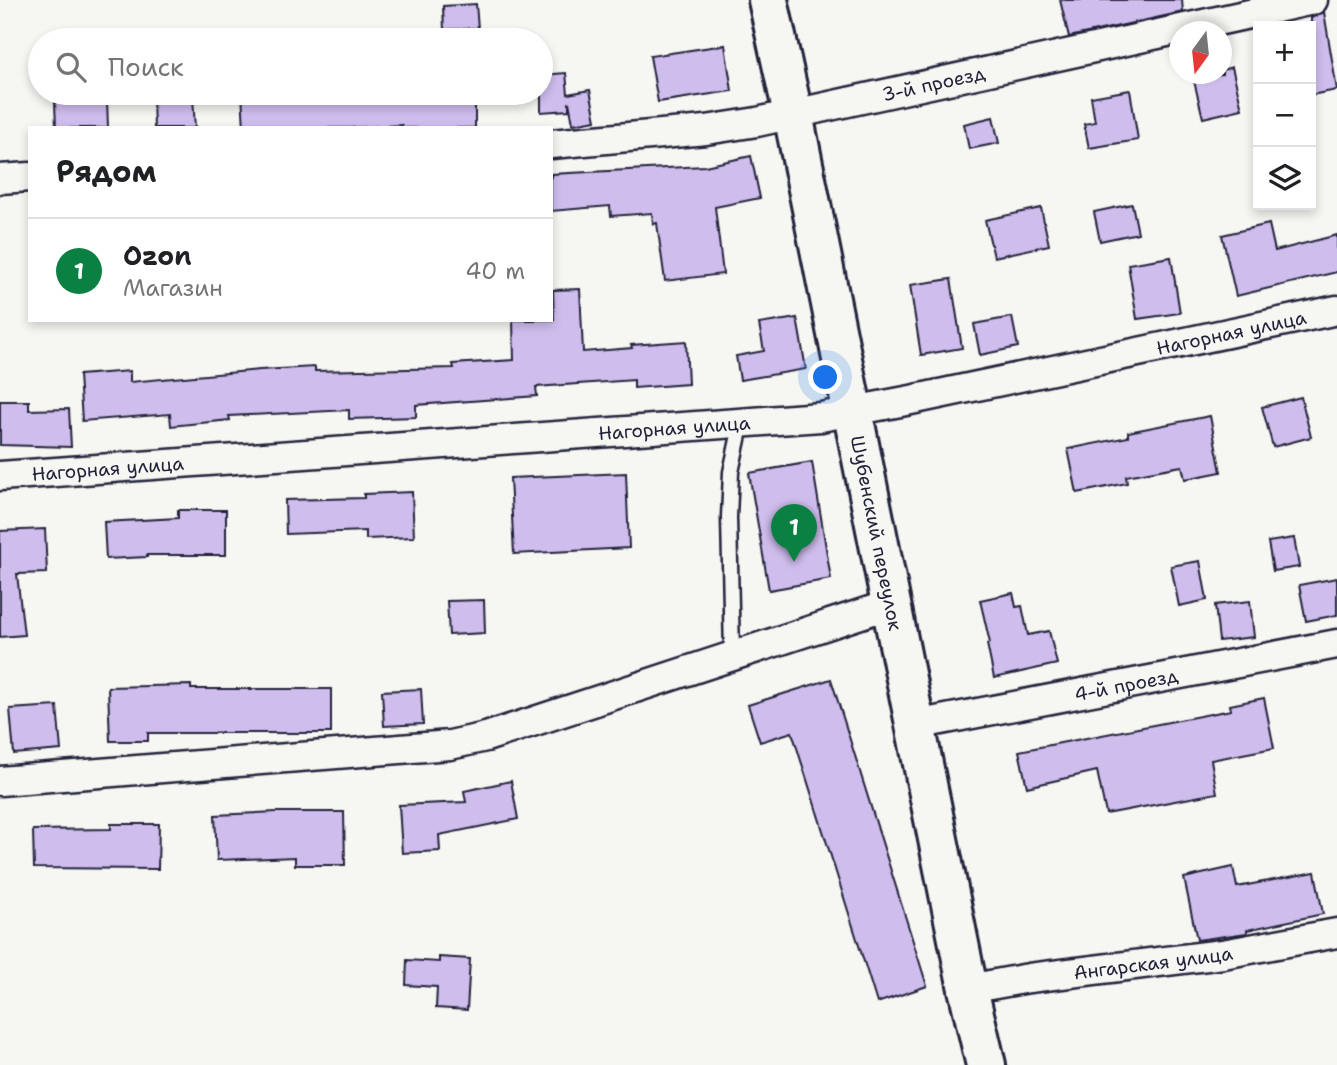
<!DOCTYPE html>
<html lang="ru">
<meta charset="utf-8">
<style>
body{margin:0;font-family:"Shantell Sans",sans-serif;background:#f2f2f2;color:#202124}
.controls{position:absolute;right:21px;top:21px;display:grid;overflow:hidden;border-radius:0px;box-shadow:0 4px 10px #0003}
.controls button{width:63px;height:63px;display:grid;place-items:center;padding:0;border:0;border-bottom:2px solid #e0e0e0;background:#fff;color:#202124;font:35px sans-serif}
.compass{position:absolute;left:1169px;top:21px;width:63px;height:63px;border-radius:50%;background:#fff;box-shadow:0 4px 10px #0003;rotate:195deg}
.you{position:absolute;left:826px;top:378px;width:24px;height:24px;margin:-18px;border:5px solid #fff;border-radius:50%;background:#1a73e8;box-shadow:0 0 0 10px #1a73e833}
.badge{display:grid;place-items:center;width:46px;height:46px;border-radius:50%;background:#0b8043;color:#fff;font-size:23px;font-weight:700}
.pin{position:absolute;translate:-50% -58px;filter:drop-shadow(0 2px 4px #0008)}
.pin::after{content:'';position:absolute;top:37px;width:24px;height:21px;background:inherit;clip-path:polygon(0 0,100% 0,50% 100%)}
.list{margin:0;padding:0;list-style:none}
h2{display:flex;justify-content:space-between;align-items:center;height:91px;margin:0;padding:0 28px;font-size:30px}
h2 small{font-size:23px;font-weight:400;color:#757577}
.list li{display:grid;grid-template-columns:46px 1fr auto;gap:21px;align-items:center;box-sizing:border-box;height:105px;padding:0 28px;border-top:2px solid #e0e0e0}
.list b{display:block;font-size:26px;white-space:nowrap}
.list p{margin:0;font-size:23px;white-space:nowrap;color:#757577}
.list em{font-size:23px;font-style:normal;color:#757577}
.icon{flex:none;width:38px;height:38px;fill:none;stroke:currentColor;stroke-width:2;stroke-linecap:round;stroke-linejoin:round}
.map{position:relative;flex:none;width:1337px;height:1065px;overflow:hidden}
.search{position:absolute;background:#fff;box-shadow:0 4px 10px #0003;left:28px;top:28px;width:525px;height:77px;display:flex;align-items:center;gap:18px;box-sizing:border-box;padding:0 24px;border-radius:38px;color:#757577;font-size:26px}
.panel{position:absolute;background:#fff;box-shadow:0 4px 10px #0003;left:28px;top:126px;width:525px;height:196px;border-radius:0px}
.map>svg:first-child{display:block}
</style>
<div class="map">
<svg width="1337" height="1065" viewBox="0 0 1337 1065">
<rect width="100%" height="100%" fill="#f6f6f2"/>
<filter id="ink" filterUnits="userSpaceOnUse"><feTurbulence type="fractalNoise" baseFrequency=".0143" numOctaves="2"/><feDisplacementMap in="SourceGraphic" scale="14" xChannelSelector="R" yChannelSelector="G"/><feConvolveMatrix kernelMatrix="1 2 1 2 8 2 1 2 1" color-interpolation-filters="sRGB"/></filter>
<g filter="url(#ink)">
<path fill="#cfbdee" stroke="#22223b" stroke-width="2" d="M 1060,0 L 1182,0 L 1183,12 L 1069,37 Z
M 476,4 L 478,28 L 444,30 L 443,6 Z
M 1324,12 L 1337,90 L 1311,95 L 1311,18 Z
M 725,45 L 732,91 L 658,102 L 650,56 Z
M 1232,67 L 1242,109 L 1203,118 L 1193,77 L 1222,74 L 1222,70 Z
M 566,73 L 568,94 L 590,90 L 596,120 L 573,124 L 569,102 L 569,110 L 541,112 L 541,75 Z
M 1130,90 L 1138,140 L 1089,148 L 1084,124 L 1095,122 L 1091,97 Z
M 242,93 L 475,93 L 475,128 L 402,128 L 402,125 L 350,128 L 244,128 Z
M 193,97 L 195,128 L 154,128 L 153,99 Z
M 107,99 L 108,128 L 56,128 L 55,102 Z
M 993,117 L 999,143 L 969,149 L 964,124 Z
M 751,156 L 760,198 L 715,207 L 723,274 L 665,281 L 657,223 L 653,224 L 652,213 L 611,216 L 610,206 L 551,211 L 551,174 L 705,166 Z
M 1132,204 L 1138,233 L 1100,241 L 1094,212 Z
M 1041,208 L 1049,245 L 994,257 L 985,220 Z
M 1269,224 L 1275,251 L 1337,235 L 1337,272 L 1236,296 L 1222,235 Z
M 1171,257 L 1180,313 L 1137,319 L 1128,264 Z
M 951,279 L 962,348 L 921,355 L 910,285 Z
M 580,289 L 583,352 L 632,348 L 631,345 L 686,341 L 688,384 L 634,388 L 634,380 L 536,387 L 537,396 L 416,405 L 416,417 L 349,419 L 349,410 L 229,416 L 230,420 L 171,426 L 170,414 L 82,421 L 79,375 L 130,371 L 130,382 L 260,370 L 315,367 L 315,371 L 454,368 L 453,364 L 514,360 L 513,320 L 554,320 L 553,290 Z
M 1012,317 L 1018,347 L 980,355 L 974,324 Z
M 797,318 L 806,369 L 740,380 L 736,356 L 764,351 L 759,324 Z
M 1301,397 L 1311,437 L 1273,447 L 1262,407 Z
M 0,401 L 29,401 L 29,410 L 69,409 L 71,447 L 0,445 Z
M 1210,416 L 1221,472 L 1185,479 L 1182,466 L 1126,476 L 1127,483 L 1077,493 L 1068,449 L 1128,437 L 1128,432 Z
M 812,462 L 831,579 L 769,590 L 749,473 Z
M 626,473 L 629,548 L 514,554 L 510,478 Z
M 412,492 L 414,537 L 366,539 L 366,531 L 286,534 L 285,500 L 364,498 L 364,494 Z
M 178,510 L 226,510 L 226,555 L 147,555 L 147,557 L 106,559 L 104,522 L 178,518 Z
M 45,529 L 47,573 L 17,574 L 24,635 L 0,637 L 0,531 Z
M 1294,538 L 1299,567 L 1273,571 L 1268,542 Z
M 1200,561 L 1207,600 L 1179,606 L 1171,566 Z
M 1337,578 L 1337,615 L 1306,621 L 1299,585 Z
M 1013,593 L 1016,607 L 1022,606 L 1028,635 L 1049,631 L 1057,664 L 994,678 L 987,644 L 990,643 L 980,600 Z
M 484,600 L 485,633 L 449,635 L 447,601 Z
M 1250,601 L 1254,637 L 1219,641 L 1215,605 Z
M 831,679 L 927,986 L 877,1003 L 792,732 L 760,742 L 748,705 Z
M 191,685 L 191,689 L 331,689 L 331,733 L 148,733 L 148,741 L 110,741 L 108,687 Z
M 421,689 L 423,724 L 384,726 L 382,691 Z
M 1264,698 L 1274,748 L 1211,760 L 1217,793 L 1106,814 L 1097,771 L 1027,787 L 1019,751 L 1231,710 L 1230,705 Z
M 57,706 L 61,750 L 14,754 L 10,709 Z
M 511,781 L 518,819 L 439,835 L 440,851 L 402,853 L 399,805 L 466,802 L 464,791 Z
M 277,812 L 344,812 L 345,865 L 295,865 L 295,857 L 217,860 L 215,815 Z
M 111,824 L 159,824 L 158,869 L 34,868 L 33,830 L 111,829 Z
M 1233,867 L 1237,887 L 1315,872 L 1323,914 L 1247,930 L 1247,933 L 1197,940 L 1184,878 Z
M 439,957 L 470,959 L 467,1010 L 436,1008 L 437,987 L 406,985 L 407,960 L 439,962 Z"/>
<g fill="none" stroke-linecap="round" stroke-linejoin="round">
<defs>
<path id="service" d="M 732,655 L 729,517 L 731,472 L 742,421"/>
<g id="minor">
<path id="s1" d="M 551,144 L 706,130 L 757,122 L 1313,0"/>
<path d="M 0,179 L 30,177"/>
<path id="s2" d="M 0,476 L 821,417 L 911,400 L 1337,310"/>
<path id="s3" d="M 915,725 L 1337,644"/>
<path d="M 0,781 L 450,745 L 486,737 L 891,604"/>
<path id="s4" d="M 968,989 L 1029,978 L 1223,954 L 1337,933"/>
</g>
<g id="primary">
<path id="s5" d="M 768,0 L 793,114 L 968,989 L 986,1065"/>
</g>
</defs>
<use href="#service" stroke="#22223b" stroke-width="19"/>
<use href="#minor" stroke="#22223b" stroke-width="33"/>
<use href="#primary" stroke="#22223b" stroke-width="44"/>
<use href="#service" stroke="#f6f6f2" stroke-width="14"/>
<use href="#minor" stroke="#f6f6f2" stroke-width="28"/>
<use href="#primary" stroke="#f6f6f2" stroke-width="38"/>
</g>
</g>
<g text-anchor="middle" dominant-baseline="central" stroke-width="6" stroke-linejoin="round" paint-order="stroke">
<g font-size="19" fill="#22223b" stroke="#f6f6f2">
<text stroke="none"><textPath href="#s1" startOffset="388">3-й проезд</textPath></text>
<text stroke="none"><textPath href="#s2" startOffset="1242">Нагорная улица</textPath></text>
<text stroke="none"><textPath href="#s2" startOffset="676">Нагорная улица</textPath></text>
<text stroke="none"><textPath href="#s2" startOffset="108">Нагорная улица</textPath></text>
<text stroke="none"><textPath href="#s5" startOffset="544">Шубенский переулок</textPath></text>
<text stroke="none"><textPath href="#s3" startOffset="215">4-й проезд</textPath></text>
<text stroke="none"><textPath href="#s4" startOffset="187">Ангарская улица</textPath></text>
</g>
</g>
</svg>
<div class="controls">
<button>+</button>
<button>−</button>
<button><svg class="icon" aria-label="layers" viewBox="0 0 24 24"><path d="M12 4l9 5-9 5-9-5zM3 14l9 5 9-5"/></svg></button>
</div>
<svg class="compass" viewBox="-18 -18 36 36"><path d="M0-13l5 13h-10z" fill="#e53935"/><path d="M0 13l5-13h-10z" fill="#757577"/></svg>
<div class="you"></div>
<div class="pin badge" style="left:794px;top:562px">1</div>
<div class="search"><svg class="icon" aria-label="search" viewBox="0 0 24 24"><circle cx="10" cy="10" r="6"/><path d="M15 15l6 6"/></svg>Поиск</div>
<section class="panel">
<h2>Рядом<small></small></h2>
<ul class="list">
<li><span class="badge">1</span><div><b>Ozon</b><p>Магазин</p></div><em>40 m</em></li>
</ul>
</section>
</div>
